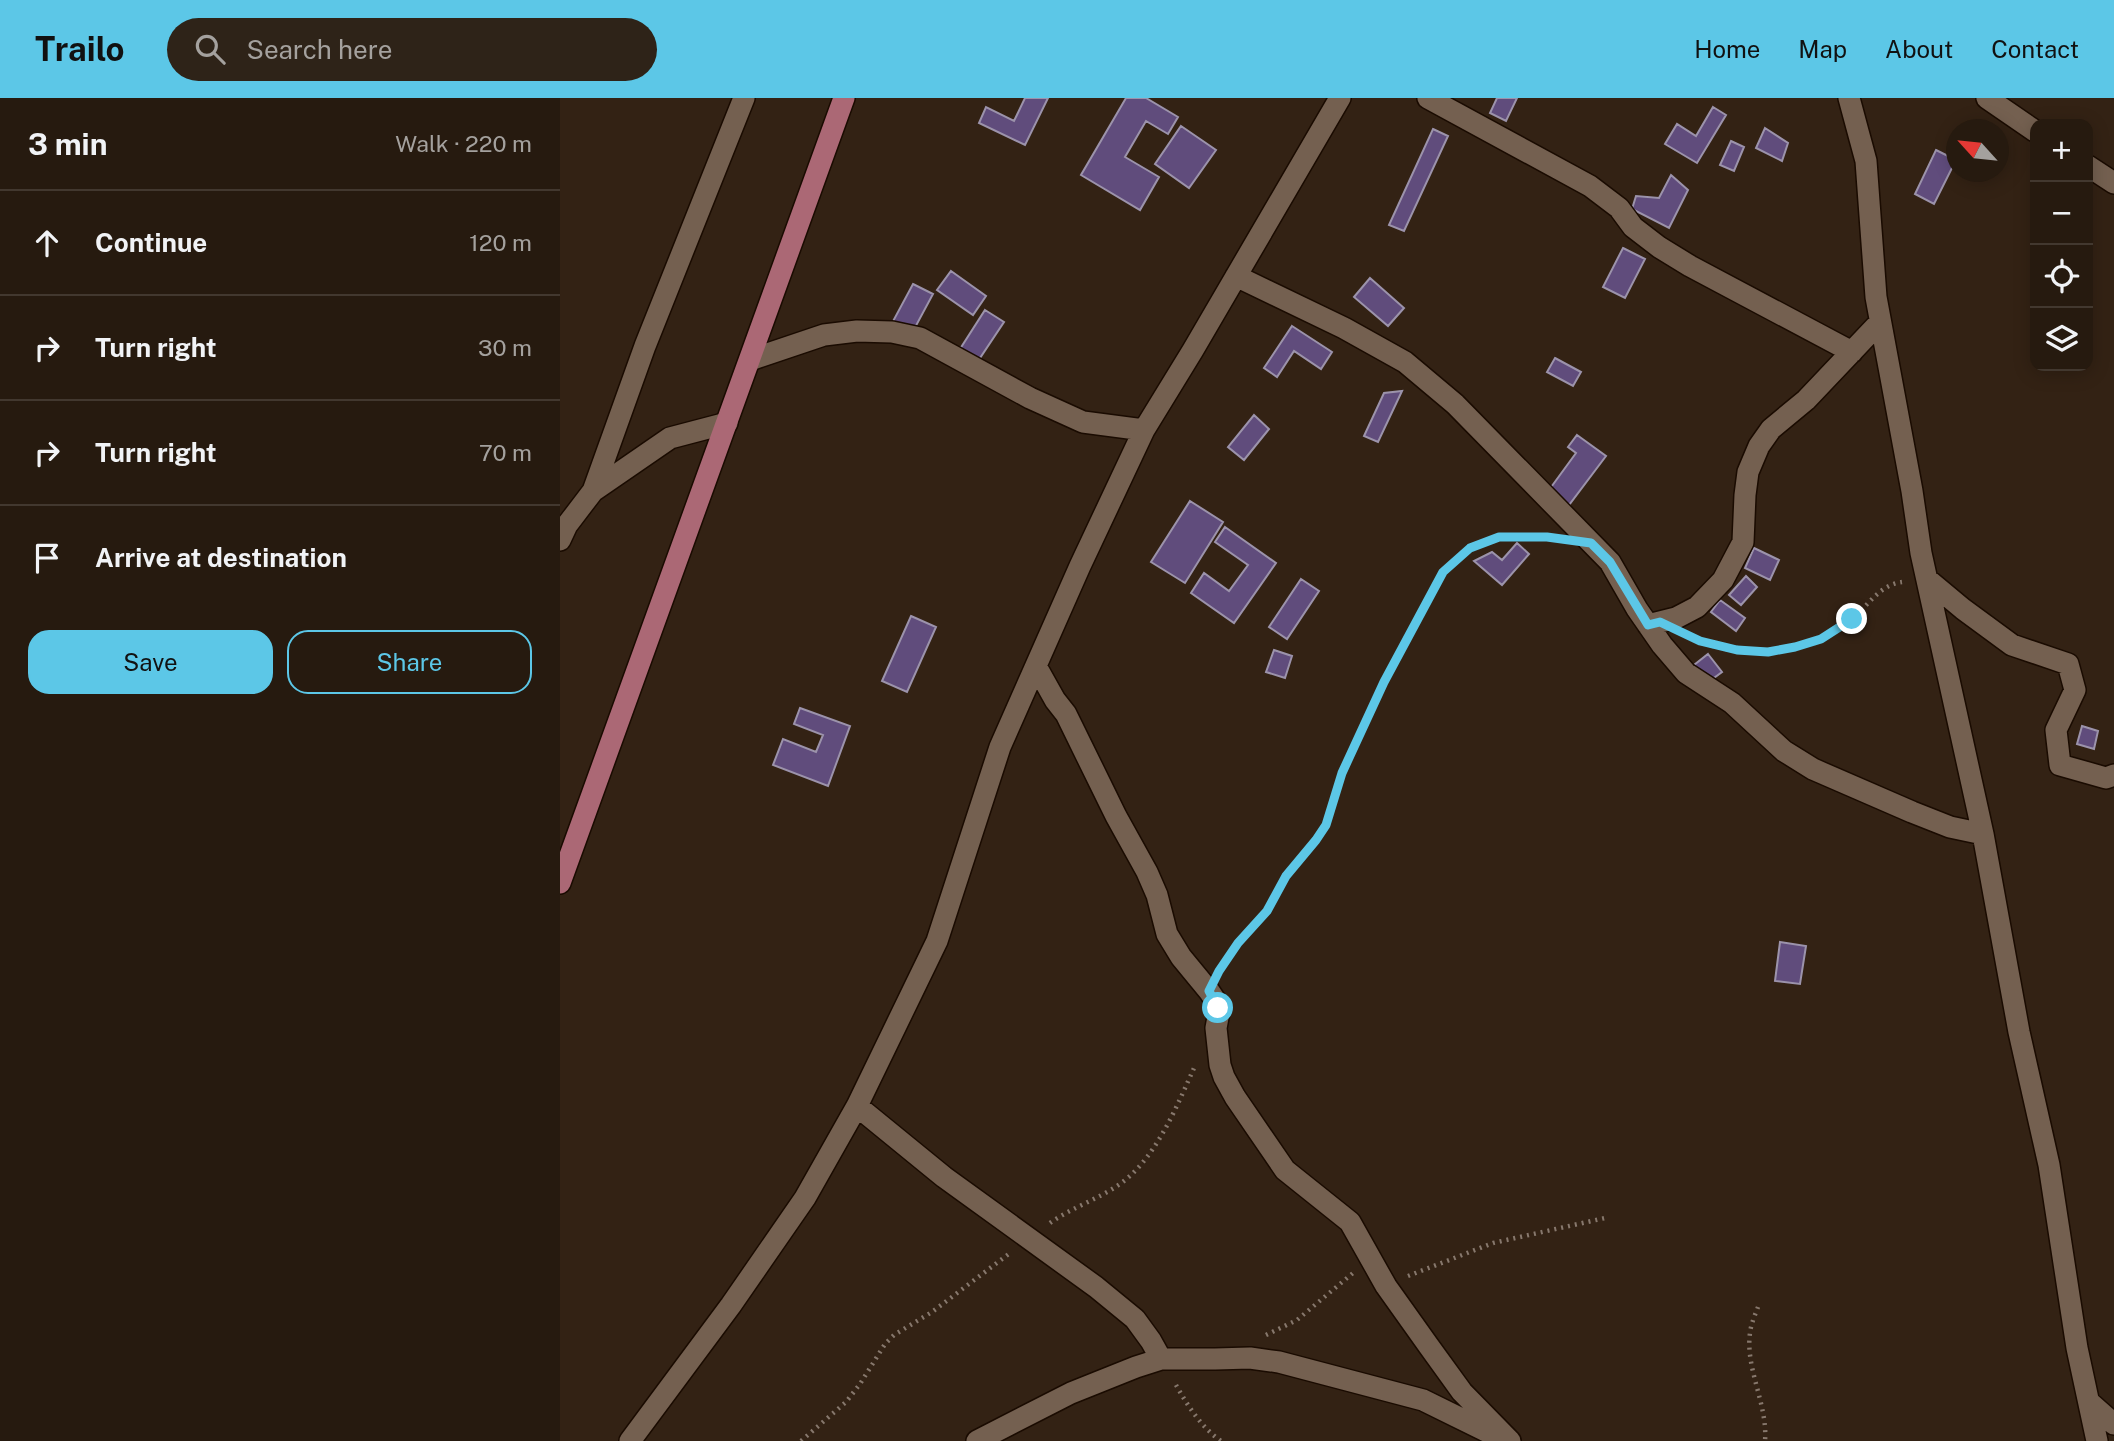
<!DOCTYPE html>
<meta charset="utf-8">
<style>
body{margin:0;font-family:"Public Sans",sans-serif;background:#2e2318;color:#f1f3f6}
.controls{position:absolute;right:21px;top:21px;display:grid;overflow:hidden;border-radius:14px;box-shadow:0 4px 18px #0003}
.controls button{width:63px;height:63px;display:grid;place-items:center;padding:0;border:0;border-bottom:2px solid #42382f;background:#261a0f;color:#f1f3f6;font:35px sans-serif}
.compass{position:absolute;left:1386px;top:21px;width:63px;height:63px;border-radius:50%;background:#261a0f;box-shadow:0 4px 18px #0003;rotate:297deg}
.stop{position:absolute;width:21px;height:21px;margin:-16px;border:5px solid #5cc7e7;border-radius:50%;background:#fff}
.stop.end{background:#5cc7e7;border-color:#fff;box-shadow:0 2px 7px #0008}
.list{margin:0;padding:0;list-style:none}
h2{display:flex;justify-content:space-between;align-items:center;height:91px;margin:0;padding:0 28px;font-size:30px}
h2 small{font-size:23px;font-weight:400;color:#a4a19e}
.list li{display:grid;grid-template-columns:46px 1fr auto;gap:21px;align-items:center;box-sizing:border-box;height:105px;padding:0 28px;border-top:2px solid #42382f}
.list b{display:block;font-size:26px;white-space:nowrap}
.list em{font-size:23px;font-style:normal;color:#a4a19e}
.actions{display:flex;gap:14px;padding:21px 28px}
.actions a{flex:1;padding:16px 0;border:2px solid #5cc7e7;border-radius:21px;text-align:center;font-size:24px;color:#5cc7e7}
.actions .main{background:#5cc7e7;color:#111}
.icon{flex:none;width:38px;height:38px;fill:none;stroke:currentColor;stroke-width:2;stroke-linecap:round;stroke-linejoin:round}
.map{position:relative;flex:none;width:1554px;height:1343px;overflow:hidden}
header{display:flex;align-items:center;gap:42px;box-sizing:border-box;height:98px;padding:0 35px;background:#5cc7e7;color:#111}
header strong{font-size:33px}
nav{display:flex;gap:38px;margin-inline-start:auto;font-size:24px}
.search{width:490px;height:63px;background:#2e2318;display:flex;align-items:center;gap:18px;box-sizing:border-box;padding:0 24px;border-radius:38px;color:#a4a19e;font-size:26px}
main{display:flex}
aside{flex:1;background:#261a0f}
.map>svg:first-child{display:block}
</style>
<header>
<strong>Trailo</strong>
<div class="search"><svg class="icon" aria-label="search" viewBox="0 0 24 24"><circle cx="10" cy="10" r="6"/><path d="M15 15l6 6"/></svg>Search here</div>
<nav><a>Home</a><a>Map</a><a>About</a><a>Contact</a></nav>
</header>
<main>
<aside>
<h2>3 min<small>Walk · 220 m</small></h2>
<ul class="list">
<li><svg class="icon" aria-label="ahead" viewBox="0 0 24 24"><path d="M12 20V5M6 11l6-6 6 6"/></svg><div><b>Continue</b></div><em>120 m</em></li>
<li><svg class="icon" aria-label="right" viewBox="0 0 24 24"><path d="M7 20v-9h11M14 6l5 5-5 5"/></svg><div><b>Turn right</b></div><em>30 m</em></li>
<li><svg class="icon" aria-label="right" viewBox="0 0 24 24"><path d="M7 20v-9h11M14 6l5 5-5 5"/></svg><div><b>Turn right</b></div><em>70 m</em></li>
<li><svg class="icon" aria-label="arrive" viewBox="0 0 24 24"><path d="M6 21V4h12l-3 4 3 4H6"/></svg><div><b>Arrive at destination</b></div></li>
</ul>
<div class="actions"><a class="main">Save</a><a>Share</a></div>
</aside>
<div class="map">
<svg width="1554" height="1343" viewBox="0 0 1554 1343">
<rect width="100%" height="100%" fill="#332214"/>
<path fill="#604c7c" stroke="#9c93ab" stroke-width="2" d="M 465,0 L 488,0 L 465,47 L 419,25 L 426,9 L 454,23 Z
M 566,0 L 586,0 L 618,19 L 608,36 L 586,23 L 565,59 L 599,79 L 580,112 L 521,77 Z
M 937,0 L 957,0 L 946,23 L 930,15 Z
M 1153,9 L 1166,17 L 1137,65 L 1105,46 L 1117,26 L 1136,38 Z
M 621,28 L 656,52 L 629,90 L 595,66 Z
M 1205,30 L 1228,45 L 1222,63 L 1196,50 Z
M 873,31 L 888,38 L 844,133 L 829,127 Z
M 1171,43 L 1184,49 L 1174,73 L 1160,67 Z
M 1376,52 L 1396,62 L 1374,106 L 1355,96 Z
M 1111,77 L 1128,92 L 1109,130 L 1072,111 L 1076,98 L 1099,100 Z
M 1063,150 L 1085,161 L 1065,200 L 1043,189 Z
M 391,173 L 426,198 L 413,217 L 377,192 Z
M 810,180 L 844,210 L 828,228 L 794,199 Z
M 353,186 L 373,196 L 351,237 L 331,227 Z
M 425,212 L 444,224 L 418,263 L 400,251 Z
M 732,228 L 772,254 L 761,271 L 734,253 L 717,279 L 704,270 Z
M 995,260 L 1021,274 L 1013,288 L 987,274 Z
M 842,293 L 818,344 L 804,338 L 824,295 Z
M 694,317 L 709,331 L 684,362 L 668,349 Z
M 1017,337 L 1046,358 L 1009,407 L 989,392 L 1016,355 L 1008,349 Z
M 630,403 L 663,424 L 625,485 L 591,464 Z
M 665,429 L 716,465 L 674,525 L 631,495 L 644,475 L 669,493 L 688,467 L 655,444 Z
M 957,445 L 969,456 L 942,487 L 914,463 L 932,454 L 942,462 Z
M 1194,450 L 1219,462 L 1210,482 L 1185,470 Z
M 1186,478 L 1197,489 L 1181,507 L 1169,497 Z
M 741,481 L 759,493 L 727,541 L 709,529 Z
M 1160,502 L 1185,520 L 1176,533 L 1151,514 Z
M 351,518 L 376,529 L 347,594 L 322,583 Z
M 714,552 L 732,558 L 725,580 L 706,574 Z
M 1148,556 L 1162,574 L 1147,585 L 1134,567 Z
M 240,610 L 290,628 L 268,688 L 213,667 L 223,641 L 256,654 L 263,637 L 234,626 Z
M 1522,628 L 1538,633 L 1534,651 L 1517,646 Z
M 1220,844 L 1246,848 L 1240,886 L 1215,883 Z"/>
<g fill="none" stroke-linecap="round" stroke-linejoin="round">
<defs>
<path id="minor" d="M 868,0 L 1030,88 L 1059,110 L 1073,129 L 1099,149 L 1130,168 L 1292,254
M 1289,0 L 1306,63 L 1316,199 L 1352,393 L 1361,455 L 1423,736 L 1459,934 L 1489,1067 L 1517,1250 L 1537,1343
M 1427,0 L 1475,33
M 1528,68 L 1554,85
M 676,178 L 784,230 L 845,264 L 895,306 L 1050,464 L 1077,511 L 1102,547 L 1126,575 L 1172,605 L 1224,653 L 1253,671 L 1352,714 L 1390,729 L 1423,736
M 190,262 L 264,237 L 297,233 L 332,234 L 360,240 L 470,300 L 523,324 L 584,332
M 33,393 L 85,248 L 184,0
M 0,442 L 7,427 L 33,393 L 110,340 L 167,325
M 1367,481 L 1403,511 L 1452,547 L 1508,566 L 1515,592 L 1496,632 L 1500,667 L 1546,680 L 1554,677
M 1088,527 L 1116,520 L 1137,509 L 1163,482 L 1183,444 L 1185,397 L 1188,374 L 1199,348 L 1211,331 L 1246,302 L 1320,224
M 476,568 L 495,602 L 506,616 L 556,718 L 587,774 L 597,797 L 607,836 L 621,859 L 649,893 L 657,905 L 659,914 L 656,930 L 660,967 L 664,979 L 675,999 L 725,1072 L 790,1124 L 826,1188 L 868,1247 L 902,1294 L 950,1343
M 297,1008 L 384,1079 L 536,1189 L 575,1221 L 591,1243 L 601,1261
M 1529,1304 L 1554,1326
M 70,1343 L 171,1207 L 245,1100 L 297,1008 L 377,843 L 440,649 L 520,468 L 584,332 L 633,252 L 780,0
M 417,1343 L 511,1295 L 576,1269 L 601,1261 L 655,1261 L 690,1260 L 719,1264 L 863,1302 L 934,1337"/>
<path id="major" d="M 0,785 L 284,0"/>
</defs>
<use href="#minor" stroke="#1a0b01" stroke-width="24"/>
<use href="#major" stroke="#1a0b01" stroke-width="24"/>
<path stroke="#87786d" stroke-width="4.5" stroke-dasharray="2 5" stroke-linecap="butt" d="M 1132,540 C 1183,564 1248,556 1291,522 C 1308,508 1319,487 1342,484
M 660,871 L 678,845 L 707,813 L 726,778 L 756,742 L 766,727 L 782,675 L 797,641 L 823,585 L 883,474 L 910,449 L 939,439 L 992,439
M 490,1125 C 511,1110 536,1102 557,1088 C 595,1063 616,1010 634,970
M 848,1178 L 933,1145 L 1045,1120
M 1198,1209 C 1195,1217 1191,1226 1190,1235 C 1185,1270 1208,1307 1205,1343
M 706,1237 L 737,1222 L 793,1175
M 616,1287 C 628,1308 641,1329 661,1343
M 241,1343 L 286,1304 L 300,1286 L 325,1246 L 334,1237 L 372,1214 L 450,1155"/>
<use href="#minor" stroke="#746050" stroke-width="21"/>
<use href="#major" stroke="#ab6875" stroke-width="21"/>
</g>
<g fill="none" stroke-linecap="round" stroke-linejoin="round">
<path stroke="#5cc7e7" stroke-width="9" d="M 658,910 L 649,893 L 659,873 L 678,845 L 707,813 L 726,778 L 756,742 L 766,727 L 782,675 L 824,584 L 883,474 L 910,450 L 939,439 L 987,439 L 1031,445 L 1050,464 L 1088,527 L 1100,524 L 1140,543 L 1177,552 L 1208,554 L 1235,549 L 1261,541 L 1292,521"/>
</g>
</svg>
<div class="controls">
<button>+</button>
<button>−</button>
<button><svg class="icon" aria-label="locate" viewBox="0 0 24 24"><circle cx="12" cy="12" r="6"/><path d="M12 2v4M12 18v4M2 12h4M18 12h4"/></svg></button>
<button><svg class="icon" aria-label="layers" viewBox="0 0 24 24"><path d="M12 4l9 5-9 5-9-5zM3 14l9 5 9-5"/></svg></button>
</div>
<svg class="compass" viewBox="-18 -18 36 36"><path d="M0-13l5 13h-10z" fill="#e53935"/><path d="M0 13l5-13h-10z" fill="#a4a19e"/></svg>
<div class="stop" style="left:658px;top:910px"></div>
<div class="stop end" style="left:1292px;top:521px"></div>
</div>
</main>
